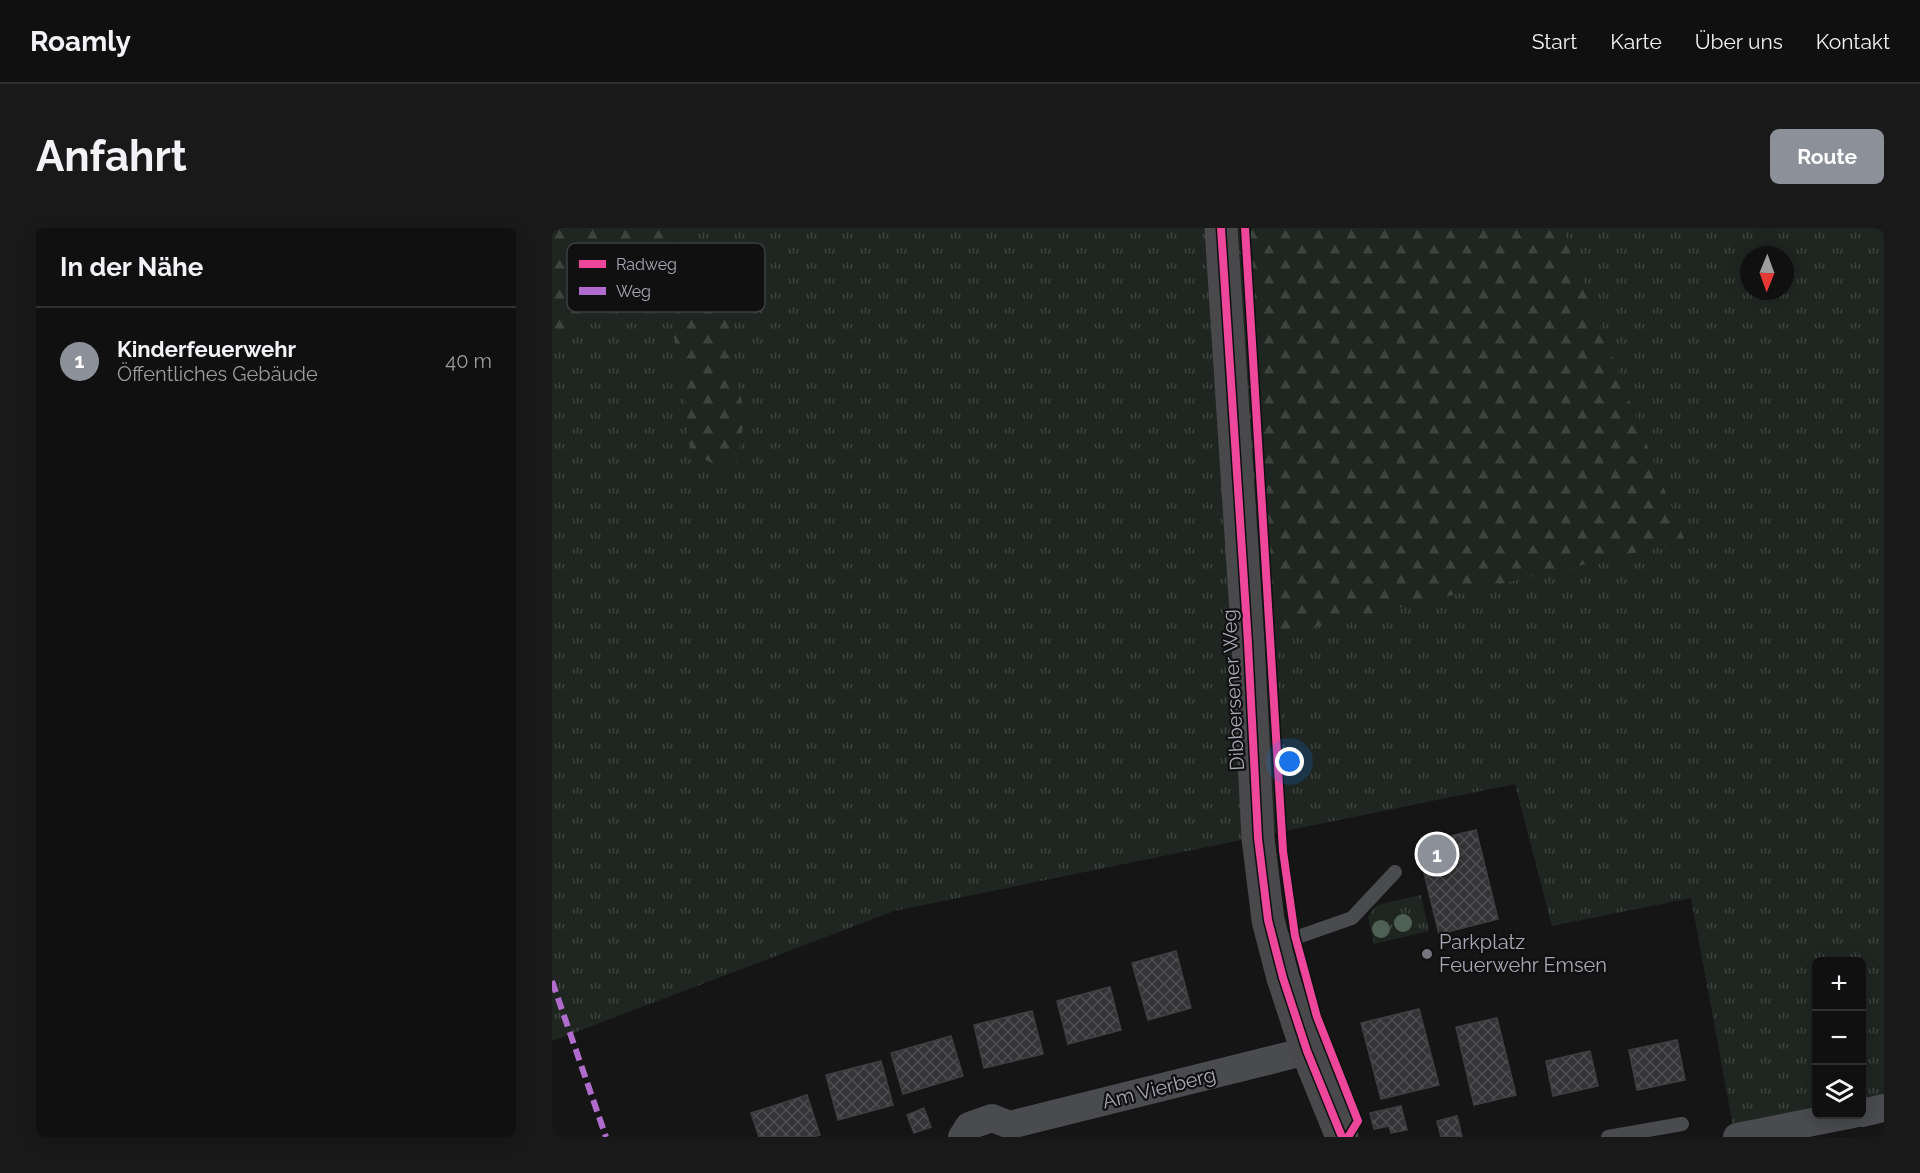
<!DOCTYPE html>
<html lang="de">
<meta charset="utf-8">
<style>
body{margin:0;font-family:Raleway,sans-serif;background:#191919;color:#f1f3f6}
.controls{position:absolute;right:18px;bottom:18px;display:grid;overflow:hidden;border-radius:9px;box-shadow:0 3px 15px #0003}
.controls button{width:54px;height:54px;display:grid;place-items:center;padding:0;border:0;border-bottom:2px solid #303030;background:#101010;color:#f1f3f6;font:30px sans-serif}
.compass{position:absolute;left:1188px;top:18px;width:54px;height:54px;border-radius:50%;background:#101010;box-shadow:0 3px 15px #0003;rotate:181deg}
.you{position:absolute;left:738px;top:534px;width:21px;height:21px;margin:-15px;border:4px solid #fff;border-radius:50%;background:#1a73e8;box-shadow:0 0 0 9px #1a73e833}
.badge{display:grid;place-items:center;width:39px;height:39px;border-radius:50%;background:#8c9099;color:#fff;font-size:20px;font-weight:700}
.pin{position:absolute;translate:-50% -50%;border:3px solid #fff;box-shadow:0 2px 6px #0006}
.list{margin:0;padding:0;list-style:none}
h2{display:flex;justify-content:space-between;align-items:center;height:78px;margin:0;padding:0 24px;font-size:26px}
h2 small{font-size:20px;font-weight:400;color:#9c9d9f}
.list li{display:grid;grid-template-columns:39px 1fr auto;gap:18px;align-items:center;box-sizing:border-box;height:108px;padding:0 24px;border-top:2px solid #303030}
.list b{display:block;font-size:22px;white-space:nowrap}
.list p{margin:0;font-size:20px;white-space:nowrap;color:#9c9d9f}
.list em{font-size:20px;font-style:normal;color:#9c9d9f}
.icon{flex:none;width:33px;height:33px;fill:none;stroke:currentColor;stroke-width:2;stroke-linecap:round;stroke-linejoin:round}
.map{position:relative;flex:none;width:1332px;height:909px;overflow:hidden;border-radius:9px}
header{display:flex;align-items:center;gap:36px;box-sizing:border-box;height:84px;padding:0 30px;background:#101010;border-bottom:2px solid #303030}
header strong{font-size:28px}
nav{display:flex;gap:33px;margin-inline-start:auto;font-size:21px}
.intro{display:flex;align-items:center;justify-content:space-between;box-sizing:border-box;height:144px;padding:0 36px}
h1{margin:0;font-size:42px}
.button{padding:15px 27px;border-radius:9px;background:#8c9099;color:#fff;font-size:21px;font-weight:700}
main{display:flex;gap:36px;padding:0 36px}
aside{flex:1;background:#101010;border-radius:9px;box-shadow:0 3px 15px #0003}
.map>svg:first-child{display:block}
</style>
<header>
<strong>Roamly</strong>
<nav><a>Start</a><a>Karte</a><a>Über uns</a><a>Kontakt</a></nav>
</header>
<div class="intro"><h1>Anfahrt</h1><a class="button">Route</a></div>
<main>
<aside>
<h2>In der Nähe<small></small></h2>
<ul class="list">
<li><span class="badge">1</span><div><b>Kinderfeuerwehr</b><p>Öffentliches Gebäude</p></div><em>40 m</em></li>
</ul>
</aside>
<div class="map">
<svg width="1332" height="909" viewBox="0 0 1332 909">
<defs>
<pattern id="grass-tufts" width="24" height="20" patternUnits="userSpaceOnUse" patternTransform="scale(1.5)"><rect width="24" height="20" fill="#1f2621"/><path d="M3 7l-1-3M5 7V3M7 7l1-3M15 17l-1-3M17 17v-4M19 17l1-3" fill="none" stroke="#3d433f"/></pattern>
<pattern id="forest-firs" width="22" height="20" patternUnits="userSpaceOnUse" patternTransform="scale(1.5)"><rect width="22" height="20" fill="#1f2621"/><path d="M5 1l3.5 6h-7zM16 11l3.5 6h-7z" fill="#3d433f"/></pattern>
<pattern id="building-cross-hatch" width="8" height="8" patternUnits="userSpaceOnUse" patternTransform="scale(1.5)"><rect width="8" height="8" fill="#343436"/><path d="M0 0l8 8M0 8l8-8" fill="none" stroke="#4f4f51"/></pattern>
</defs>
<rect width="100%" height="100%" fill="#151516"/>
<path fill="url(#grass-tufts)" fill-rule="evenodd" d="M 137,0 L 669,0 L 1133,313 L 1009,0 L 1332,0 L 1332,873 L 1310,877 L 1310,734 L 1264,734 L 1264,884 L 1181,898 L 1139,670 L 1000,698 L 963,556 L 342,683 L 0,813 L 0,117 ZM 1197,27 L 1233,27 L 1233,63 L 1197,63 Z
M 869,667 L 877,703 L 822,716 L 816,688 L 825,677 Z"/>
<path fill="url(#forest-firs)" d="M 0,0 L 137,0 L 0,117 Z
M 669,0 L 1009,0 L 1133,313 L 696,415 Z
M 168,61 L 178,78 L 181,137 L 193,186 L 185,235 L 165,238 L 138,223 L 132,161 L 122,110 L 126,73 L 149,63 Z"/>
<path fill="url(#building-cross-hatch)" stroke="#3e3f42" stroke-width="1.5" d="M 924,602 L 946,691 L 887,706 L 865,616 Z
M 624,723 L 639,780 L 596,792 L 580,735 Z
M 558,759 L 569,802 L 516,816 L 505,773 Z
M 867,781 L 887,857 L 829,871 L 809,795 Z
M 480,783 L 491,826 L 432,840 L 422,797 Z
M 945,790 L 964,867 L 922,877 L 904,799 Z
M 399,808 L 411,848 L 351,866 L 339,825 Z
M 1125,812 L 1133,852 L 1085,862 L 1077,822 Z
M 1038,823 L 1046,858 L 1001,868 L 994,833 Z
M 329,833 L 341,877 L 286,892 L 274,847 Z
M 255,867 L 268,907 L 260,909 L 207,909 L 199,885 Z
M 849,878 L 855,902 L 839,905 L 837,898 L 822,901 L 818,885 Z
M 372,880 L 379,899 L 362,905 L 355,887 Z
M 905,888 L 910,909 L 889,909 L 885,893 Z"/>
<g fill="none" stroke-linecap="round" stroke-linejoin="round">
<path stroke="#4a4b4e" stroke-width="14" d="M 723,717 L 800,690 L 843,644
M 1056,909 L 1130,896"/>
<path stroke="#4a4b4e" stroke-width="28" d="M 1310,885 L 1332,880
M 410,909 L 417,898 L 440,890 L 458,897 L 755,823
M 1185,909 L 1301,886"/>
<path stroke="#49494c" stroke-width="33" d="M 669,0 L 696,415 L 706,610 L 716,692 L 731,750 L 755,823 L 790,909"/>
<path stroke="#b06ccc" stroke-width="6" stroke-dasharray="12 6" stroke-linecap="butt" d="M 0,753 L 54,909"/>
<defs>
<path id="cycleway" d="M 669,0 L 696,415 L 706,610 L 716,692 L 731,750 L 755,823 L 790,909
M 693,0 L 731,623 L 743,708 L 765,789 L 806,893 L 796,909"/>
</defs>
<use href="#cycleway" stroke="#101011" stroke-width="11"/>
<use href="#cycleway" stroke="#ed469a" stroke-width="8"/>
</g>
<g fill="#4f6155">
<circle cx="851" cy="695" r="9"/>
<circle cx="829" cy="701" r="9"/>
</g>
<circle fill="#74757e" stroke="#101011" stroke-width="2" cx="875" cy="726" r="6"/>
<g text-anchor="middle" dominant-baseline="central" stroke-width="4.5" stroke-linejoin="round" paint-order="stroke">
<g font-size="20" fill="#a7a9b6" stroke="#101011">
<text transform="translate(681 462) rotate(-93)">Dibbersener Weg</text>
<text transform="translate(607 860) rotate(-14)">Am Vierberg</text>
</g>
<g font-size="20" fill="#a7a9b6" stroke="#101011" text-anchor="start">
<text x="887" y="714">Parkplatz<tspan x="887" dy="23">Feuerwehr Emsen</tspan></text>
</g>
</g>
<rect x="15" y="15" width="198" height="69" rx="9" fill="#101011" stroke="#3d3e43" stroke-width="1.5"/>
<rect x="27" y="32" width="27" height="8" fill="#ed469a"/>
<rect x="27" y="59" width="27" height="8" fill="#b06ccc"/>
<g font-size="16" fill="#a7a9b6">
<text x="64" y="42">Radweg</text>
<text x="64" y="69">Weg</text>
</g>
</svg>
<div class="controls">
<button>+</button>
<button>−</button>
<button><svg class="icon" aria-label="layers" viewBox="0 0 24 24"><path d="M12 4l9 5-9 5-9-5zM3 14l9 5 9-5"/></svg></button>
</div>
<svg class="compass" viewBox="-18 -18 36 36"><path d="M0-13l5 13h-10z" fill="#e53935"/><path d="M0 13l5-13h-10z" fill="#9c9d9f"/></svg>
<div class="you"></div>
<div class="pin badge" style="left:885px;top:626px">1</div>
</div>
</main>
